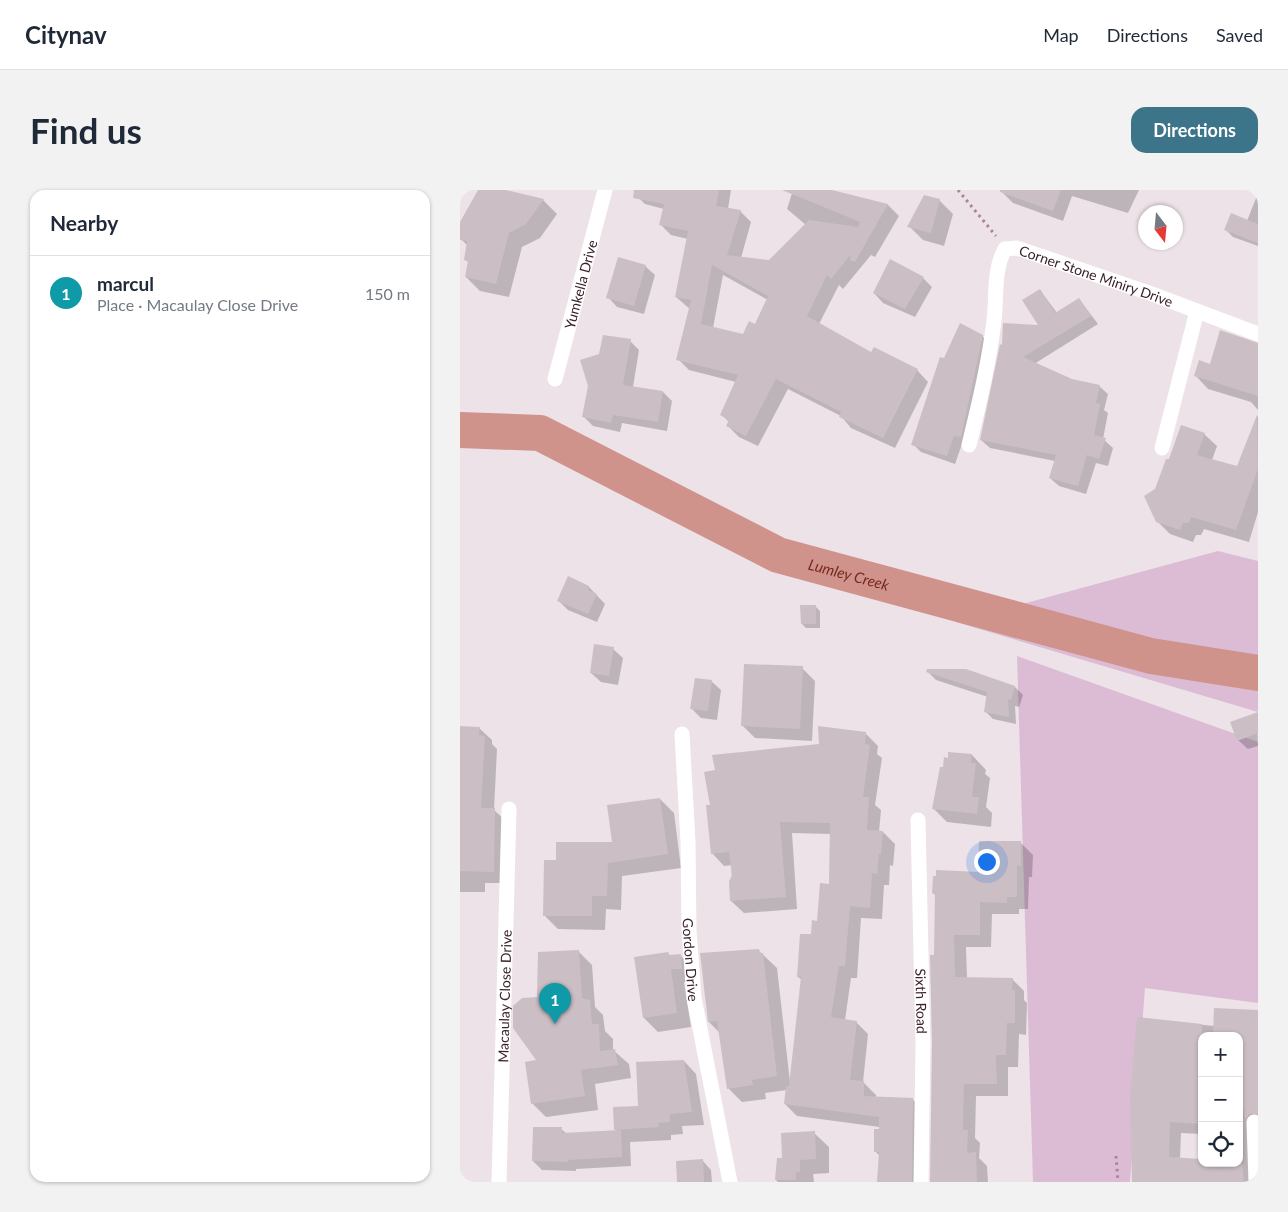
<!DOCTYPE html>
<meta charset="utf-8">
<style>
body{margin:0;font-family:Lato,sans-serif;background:#f2f2f3;color:#1f2937}
.controls{position:absolute;right:15px;bottom:15px;display:grid;overflow:hidden;border-radius:10px;box-shadow:0 1px 4px #0004}
.controls button{width:45px;height:45px;display:grid;place-items:center;padding:0;border:0;border-bottom:1px solid #e0e1e3;background:#fff;color:#1f2937;font:25px sans-serif}
.compass{position:absolute;left:678px;top:15px;width:45px;height:45px;border-radius:50%;background:#fff;box-shadow:0 1px 4px #0004;rotate:164deg}
.you{position:absolute;left:526px;top:671px;width:18px;height:18px;margin:-12px;border:4px solid #fff;border-radius:50%;background:#1a73e8;box-shadow:0 0 0 8px #1a73e833}
.badge{display:grid;place-items:center;width:32px;height:32px;border-radius:50%;background:#3c7489;color:#fff;font-size:16px;font-weight:700}
.pin{position:absolute;translate:-50% -41px;filter:drop-shadow(0 1px 2px #0008)}
.pin::after{content:'';position:absolute;top:26px;width:18px;height:15px;background:inherit;clip-path:polygon(0 0,100% 0,50% 100%)}
.list{margin:0;padding:0;list-style:none}
h2{display:flex;justify-content:space-between;align-items:center;height:65px;margin:0;padding:0 20px;font-size:21px}
h2 small{font-size:16px;font-weight:400;color:#747a83}
.list li{display:grid;grid-template-columns:32px 1fr auto;gap:15px;align-items:center;box-sizing:border-box;height:75px;padding:0 20px;border-top:1px solid #e0e1e3}
.list b{display:block;font-size:19px;white-space:nowrap}
.list p{margin:0;font-size:16px;white-space:nowrap;color:#747a83}
.list em{font-size:16px;font-style:normal;color:#747a83}
.icon{flex:none;width:28px;height:28px;fill:none;stroke:currentColor;stroke-width:2;stroke-linecap:round;stroke-linejoin:round}
.map{position:relative;flex:none;width:798px;height:992px;overflow:hidden;border-radius:15px}
header{display:flex;align-items:center;gap:30px;box-sizing:border-box;height:70px;padding:0 25px;background:#fff;border-bottom:1px solid #e0e1e3}
header strong{font-size:24px}
nav{display:flex;gap:28px;margin-inline-start:auto;font-size:18px}
.intro{display:flex;align-items:center;justify-content:space-between;box-sizing:border-box;height:120px;padding:0 30px}
h1{margin:0;font-size:35px}
.button{padding:12px 22px;border-radius:15px;background:#3c7489;color:#fff;font-size:18px;font-weight:700}
main{display:flex;gap:30px;padding:0 30px}
aside{flex:1;background:#fff;border-radius:15px;box-shadow:0 1px 4px #0004}
.map>svg:first-child{display:block}
</style>
<header>
<strong>Citynav</strong>
<nav><a>Map</a><a>Directions</a><a>Saved</a></nav>
</header>
<div class="intro"><h1>Find us</h1><a class="button">Directions</a></div>
<main>
<aside>
<h2>Nearby<small></small></h2>
<ul class="list">
<li><span class="badge" style="background:#0f9aa8">1</span><div><b>marcul</b><p>Place · Macaulay Close Drive</p></div><em>150 m</em></li>
</ul>
</aside>
<div class="map">
<svg width="798" height="992" viewBox="0 0 798 992">
<rect width="100%" height="100%" fill="#ece2e7"/>
<path fill="#dcbcd5" d="M 758,361 L 798,371 L 798,522 L 496,432 Z
M 557,466 L 798,552 L 798,813 L 685,798 L 670,992 L 573,992 Z"/>
<path fill="#0003" fill-rule="evenodd" d="M 20,0 L 41,0 L 83,10 L 97,24 L 80,48 L 62,57 L 49,107 L 20,101 L 6,87 L 9,73 L 5,69 L 8,56 L 2,50 L 0,34 Z
M 175,0 L 271,0 L 268,19 L 280,21 L 291,32 L 281,68 L 309,71 L 346,35 L 327,19 L 333,0 L 370,1 L 428,15 L 439,26 L 415,67 L 411,65 L 383,99 L 379,95 L 359,134 L 411,164 L 457,180 L 468,192 L 435,258 L 391,238 L 381,226 L 328,199 L 298,256 L 279,247 L 268,236 L 269,232 L 262,225 L 276,192 L 229,180 L 218,169 L 230,119 L 216,107 L 228,49 L 211,45 L 200,34 L 204,19 L 185,14 L 174,3 ZM 263,85 L 308,110 L 296,136 L 284,145 L 253,138 Z
M 544,0 L 679,0 L 668,23 L 612,6 L 603,31 L 553,13 L 543,3 Z
M 798,3 L 798,56 L 773,47 L 766,40 L 787,31 Z
M 479,10 L 493,24 L 484,56 L 463,50 L 449,36 Z
M 185,76 L 195,85 L 184,124 L 157,117 L 148,107 Z
M 463,88 L 472,97 L 455,127 L 423,113 L 414,103 Z
M 580,100 L 597,123 L 619,109 L 638,134 L 574,174 L 612,190 L 639,196 L 648,204 L 644,220 L 648,223 L 643,249 L 653,258 L 648,276 L 636,273 L 626,304 L 599,296 L 590,288 L 595,271 L 530,258 L 521,250 L 541,156 L 581,136 Z
M 522,146 L 530,154 L 509,255 L 502,254 L 495,274 L 461,262 L 453,254 L 485,170 Z
M 170,151 L 179,160 L 173,197 L 203,202 L 212,211 L 207,241 L 162,233 L 160,242 L 133,236 L 123,226 L 130,195 L 140,165 Z
M 795,154 L 798,154 L 798,220 L 791,212 L 748,199 L 736,186 L 751,175 Z
M 798,225 L 798,322 L 789,352 L 744,339 L 741,345 L 736,345 L 733,352 L 710,344 L 697,331 L 696,299 L 710,270 L 744,244 L 757,256 L 752,270 L 778,278 Z
M 129,397 L 145,414 L 137,432 L 108,420 L 98,410 Z
M 355,416 L 360,421 L 360,438 L 346,438 L 342,434 Z
M 153,459 L 163,468 L 158,495 L 141,492 L 131,483 Z
M 342,478 L 355,491 L 352,551 L 295,548 L 282,535 Z
M 506,480 L 555,497 L 563,505 L 559,517 L 555,516 L 556,534 L 533,529 L 525,521 L 528,507 L 476,490 L 468,482 Z
M 251,491 L 261,500 L 257,530 L 241,528 L 232,519 Z
M 797,524 L 798,556 L 788,559 L 778,550 Z
M 0,537 L 19,538 L 32,550 L 32,554 L 37,559 L 34,620 L 47,632 L 46,693 L 25,693 L 25,702 L 0,702 Z
M 406,544 L 418,556 L 417,564 L 422,568 L 415,615 L 421,620 L 419,642 L 423,642 L 435,654 L 433,676 L 430,675 L 429,695 L 424,695 L 422,729 L 401,728 L 397,788 L 391,788 L 385,830 L 396,832 L 408,844 L 403,892 L 416,905 L 416,908 L 452,909 L 465,921 L 464,992 L 419,992 L 420,966 L 415,961 L 420,937 L 337,926 L 325,914 L 327,900 L 305,903 L 306,909 L 282,912 L 269,899 L 259,842 L 249,832 L 298,760 L 317,778 L 330,892 L 342,790 L 338,787 L 370,695 L 371,644 L 332,643 L 337,719 L 284,723 L 271,711 L 272,675 L 264,676 L 252,663 L 252,616 L 360,555 Z
M 490,563 L 512,565 L 526,580 L 525,584 L 530,588 L 526,617 L 532,623 L 531,637 L 487,632 L 473,618 Z
M 200,609 L 214,623 L 221,678 L 162,686 L 161,720 L 146,719 L 145,740 L 98,739 L 84,725 L 97,671 L 153,654 Z
M 560,652 L 573,665 L 572,687 L 569,687 L 568,719 L 559,719 L 559,724 L 532,724 L 531,757 L 506,757 L 507,788 L 552,789 L 564,801 L 564,810 L 567,813 L 566,845 L 559,844 L 558,877 L 548,877 L 548,906 L 516,906 L 515,948 L 520,953 L 519,968 L 527,976 L 528,992 L 472,992 L 476,706 L 473,703 L 520,683 Z
M 118,761 L 132,775 L 135,817 L 143,825 L 145,841 L 153,849 L 153,860 L 169,874 L 171,888 L 135,894 L 138,920 L 86,927 L 72,913 L 78,871 L 78,808 Z
M 208,763 L 211,767 L 221,766 L 235,780 L 236,793 L 224,792 L 231,837 L 198,842 L 184,828 L 175,768 Z
M 678,829 L 755,836 L 798,829 L 798,933 L 793,992 L 673,992 ZM 742,846 L 779,846 L 779,973 L 742,973 L 742,970 L 720,969 L 721,943 L 742,944 Z
M 224,871 L 236,884 L 244,935 L 222,936 L 223,944 L 211,945 L 211,950 L 170,952 L 171,976 L 116,979 L 116,981 L 82,980 L 73,971 L 101,939 L 107,944 L 157,942 L 155,939 L 180,917 Z
M 354,943 L 369,957 L 369,983 L 353,984 L 354,992 L 318,992 L 316,990 L 318,969 L 323,969 Z
M 242,970 L 251,980 L 252,992 L 217,992 Z"/>
<g fill="none" stroke-linecap="round" stroke-linejoin="round">
<path stroke="#cf938c" stroke-width="36" id="s1" d="M 0,240 L 80,243 L 318,365 L 691,466 L 798,483"/>
</g>
<path fill="#ccbec5" fill-rule="evenodd" d="M 18,0 L 46,0 L 84,9 L 66,34 L 49,43 L 36,94 L 5,87 L 8,71 L 4,70 L 7,51 L 0,50 L 0,32 Z
M 174,0 L 259,0 L 256,16 L 281,20 L 267,65 L 309,70 L 349,30 L 398,37 L 400,32 L 322,0 L 372,0 L 428,14 L 395,72 L 390,70 L 391,64 L 371,89 L 367,85 L 347,126 L 411,162 L 414,157 L 458,179 L 423,248 L 379,227 L 381,222 L 316,189 L 286,246 L 266,236 L 269,230 L 260,225 L 278,185 L 216,170 L 231,110 L 215,107 L 228,41 L 199,35 L 204,14 L 173,8 ZM 252,75 L 308,106 L 295,134 L 289,131 L 283,144 L 241,134 Z
M 540,0 L 601,0 L 593,21 L 540,2 Z
M 464,5 L 480,9 L 471,43 L 447,37 Z
M 771,23 L 798,34 L 798,53 L 764,40 Z
M 158,67 L 186,75 L 174,116 L 146,108 Z
M 430,69 L 464,87 L 445,119 L 413,103 Z
M 580,99 L 595,123 L 619,108 L 631,126 L 563,167 L 612,189 L 640,195 L 636,213 L 640,214 L 634,245 L 646,248 L 639,269 L 627,265 L 618,296 L 589,288 L 596,265 L 520,250 L 540,154 L 542,155 L 543,133 L 578,135 L 562,110 Z
M 500,133 L 523,145 L 501,247 L 494,246 L 487,266 L 451,255 L 480,167 L 484,168 Z
M 760,140 L 798,153 L 798,206 L 734,186 L 739,170 L 750,174 Z
M 143,145 L 171,149 L 163,195 L 203,201 L 198,232 L 153,225 L 151,233 L 122,227 L 128,196 L 120,170 L 139,164 Z
M 797,225 L 798,279 L 776,340 L 731,327 L 729,333 L 723,333 L 720,340 L 696,332 L 684,306 L 695,299 L 706,269 L 709,269 L 721,235 L 745,243 L 737,265 L 777,276 Z
M 108,386 L 129,396 L 128,400 L 137,404 L 128,424 L 97,411 Z
M 340,415 L 356,415 L 356,434 L 341,434 Z
M 134,454 L 154,457 L 149,486 L 130,483 Z
M 284,474 L 343,476 L 340,539 L 281,536 Z
M 467,479 L 506,479 L 555,496 L 551,510 L 548,509 L 549,527 L 524,522 L 527,502 L 466,482 Z
M 235,488 L 252,490 L 248,521 L 230,519 Z
M 798,522 L 798,543 L 777,551 L 770,532 Z
M 0,536 L 20,537 L 19,545 L 25,546 L 21,618 L 35,618 L 34,682 L 0,681 Z
M 358,536 L 406,542 L 405,554 L 410,555 L 403,607 L 409,607 L 407,640 L 423,641 L 421,664 L 419,664 L 417,684 L 412,683 L 410,718 L 390,716 L 385,776 L 379,776 L 371,827 L 397,831 L 390,890 L 404,891 L 404,906 L 453,908 L 452,992 L 417,992 L 419,962 L 414,962 L 414,939 L 419,939 L 419,927 L 324,914 L 326,896 L 329,896 L 341,787 L 337,787 L 340,744 L 351,744 L 352,730 L 357,731 L 360,693 L 369,694 L 370,633 L 320,632 L 326,707 L 270,711 L 269,691 L 272,686 L 269,662 L 251,664 L 246,615 L 250,615 L 244,582 L 255,580 L 252,565 L 359,554 Z
M 488,562 L 512,564 L 511,573 L 516,573 L 512,607 L 519,607 L 517,624 L 472,619 L 480,577 L 483,577 L 484,567 L 488,568 Z
M 200,608 L 208,664 L 148,673 L 147,706 L 132,706 L 132,726 L 83,726 L 84,670 L 96,670 L 96,652 L 152,652 L 147,615 Z
M 519,651 L 561,651 L 561,676 L 557,675 L 557,707 L 547,707 L 547,713 L 520,712 L 520,745 L 494,745 L 495,787 L 553,788 L 552,800 L 555,800 L 555,833 L 547,833 L 546,865 L 536,865 L 537,894 L 504,894 L 503,940 L 508,940 L 507,963 L 516,962 L 517,992 L 470,992 L 472,854 L 470,765 L 474,765 L 475,704 L 472,703 L 473,686 L 476,686 L 476,680 L 518,682 Z
M 299,759 L 300,763 L 303,763 L 317,886 L 292,890 L 293,895 L 267,899 L 257,831 L 248,832 L 240,763 Z
M 119,760 L 122,808 L 130,810 L 132,834 L 139,834 L 140,861 L 155,859 L 158,875 L 121,880 L 125,906 L 71,914 L 65,872 L 76,870 L 53,838 L 53,816 L 62,808 L 77,807 L 78,762 Z
M 208,762 L 209,765 L 221,764 L 222,779 L 211,779 L 217,823 L 183,828 L 174,767 Z
M 754,818 L 798,820 L 798,924 L 789,924 L 785,930 L 779,880 L 779,846 L 753,846 Z
M 677,827 L 742,834 L 742,934 L 710,932 L 709,967 L 741,969 L 741,973 L 782,973 L 784,992 L 672,992 L 670,908 Z
M 224,870 L 232,922 L 210,924 L 210,932 L 198,933 L 199,937 L 154,940 L 153,917 L 178,916 L 176,872 Z
M 73,937 L 102,937 L 102,943 L 161,940 L 162,967 L 108,970 L 108,972 L 72,971 Z
M 355,941 L 356,969 L 340,970 L 340,982 L 336,982 L 336,990 L 315,990 L 317,968 L 322,968 L 321,943 Z
M 243,969 L 244,992 L 217,992 L 216,971 Z"/>
<g fill="none" stroke-linecap="round" stroke-linejoin="round">
<path stroke="#ae8493" stroke-width="3" stroke-dasharray="2.5 4" stroke-linecap="butt" d="M 498,0 L 536,46
M 656,966 L 658,992"/>
<g stroke="#fff" stroke-width="15">
<path id="s2" d="M 95,189 L 145,0"/>
<path id="s3" d="M 509,255 C 519,214 529,173 534,131 C 537,107 533,80 545,59 L 557,58 L 692,104 L 798,144"/>
<path d="M 702,258 L 737,121"/>
<path id="s4" d="M 222,544 L 228,652 L 229,741 L 234,808 L 270,992"/>
<path id="s5" d="M 458,630 L 463,854 L 461,992"/>
<path d="M 794,932 L 796,992"/>
<path id="s6" d="M 39,992 L 49,619"/>
</g>
</g>
<g text-anchor="middle" dominant-baseline="central" stroke-width="4.5" stroke-linejoin="round" paint-order="stroke">
<g font-size="14" fill="#3c232b" stroke="#f8f2f6">
<text stroke="none"><textPath href="#s3" startOffset="296">Corner Stone Miniry Drive</textPath></text>
<text stroke="none"><textPath href="#s2" startOffset="98">Yumkella Drive</textPath></text>
<text stroke="none"><textPath href="#s4" startOffset="226">Gordon Drive</textPath></text>
<text stroke="none"><textPath href="#s6" startOffset="186">Macaulay Close Drive</textPath></text>
<text stroke="none"><textPath href="#s5" startOffset="181">Sixth Road</textPath></text>
</g>
<g font-size="15" font-style="italic" fill="#762a1f" stroke="#f8f2f6">
<text stroke="none"><textPath href="#s1" startOffset="421">Lumley Creek</textPath></text>
</g>
</g>
</svg>
<div class="controls">
<button>+</button>
<button>−</button>
<button><svg class="icon" aria-label="locate" viewBox="0 0 24 24"><circle cx="12" cy="12" r="6"/><path d="M12 2v4M12 18v4M2 12h4M18 12h4"/></svg></button>
</div>
<svg class="compass" viewBox="-18 -18 36 36"><path d="M0-13l5 13h-10z" fill="#e53935"/><path d="M0 13l5-13h-10z" fill="#747a83"/></svg>
<div class="you"></div>
<div class="pin badge" style="left:95px;top:834px;background:#0f9aa8">1</div>
</div>
</main>
